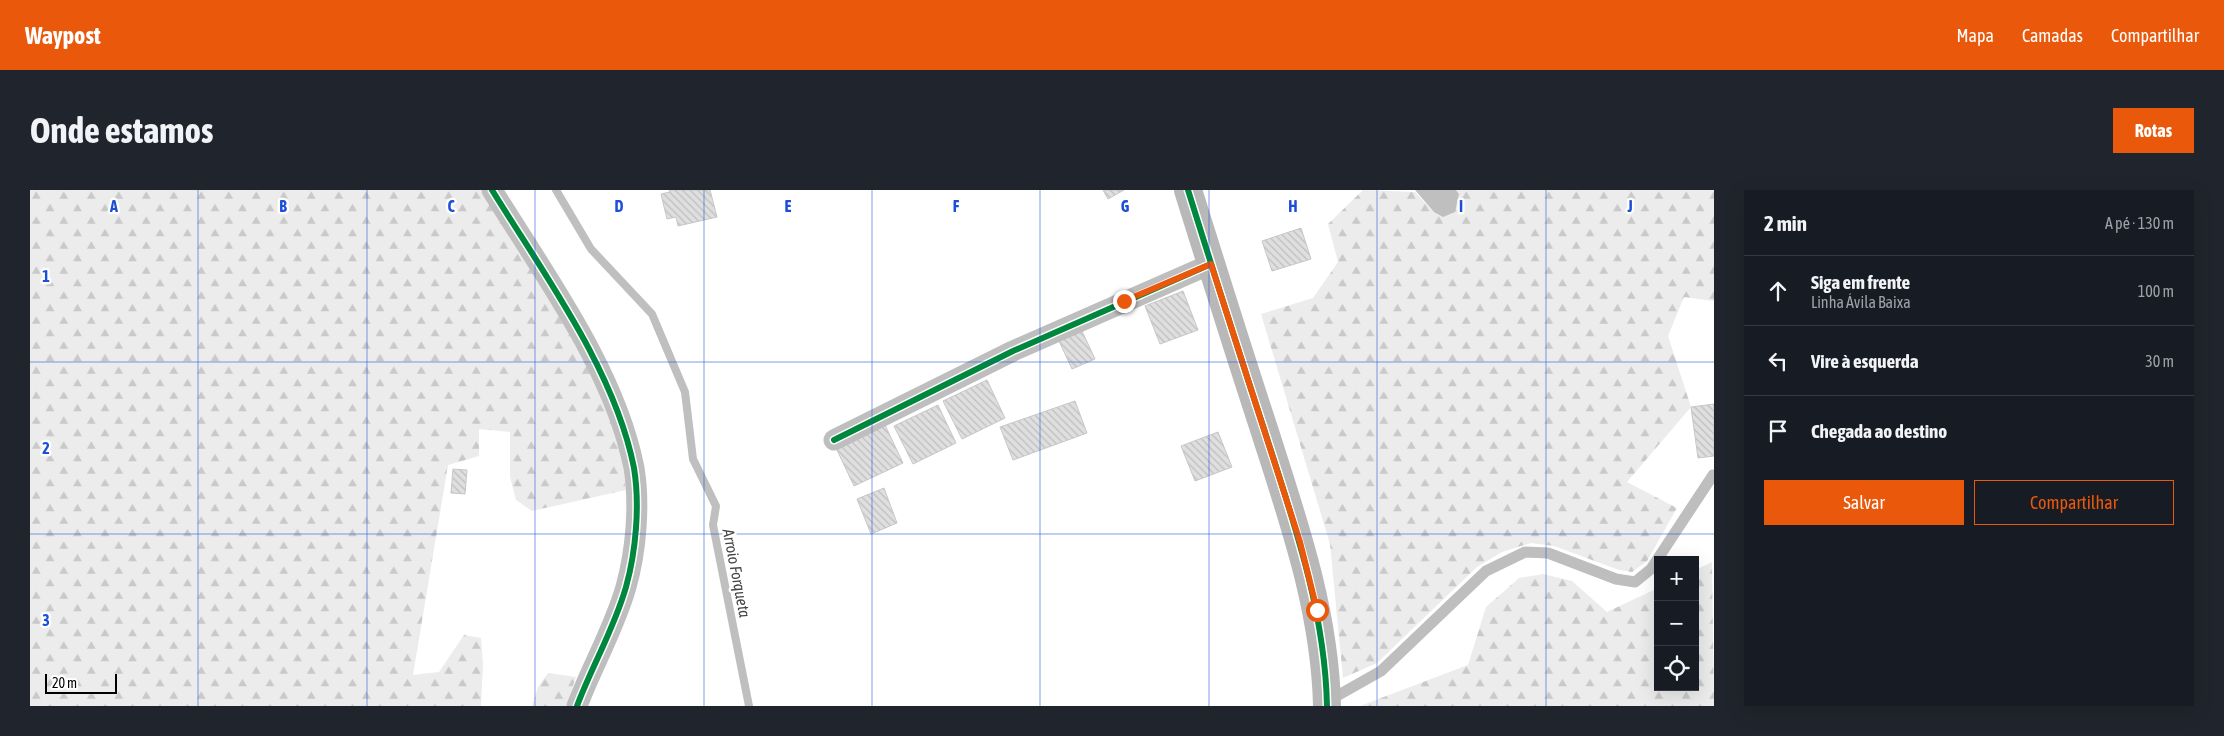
<!DOCTYPE html>
<html lang="pt">
<meta charset="utf-8">
<style>
body{margin:0;font-family:"Asap Condensed",sans-serif;background:#20242c;color:#f1f3f6}
.controls{position:absolute;right:15px;bottom:15px;display:grid;overflow:hidden;border-radius:0px;box-shadow:0 5px 20px #0002}
.controls button{width:45px;height:45px;display:grid;place-items:center;padding:0;border:0;border-bottom:1px solid #363941;background:#171b24;color:#f1f3f6;font:25px sans-serif}
.scale{position:absolute;left:15px;bottom:12px;width:72px;box-sizing:border-box;padding-left:5px;border:2px solid #000;border-top:0;font-size:14px;line-height:18px;white-space:nowrap;color:#000;-webkit-text-stroke:4px #fff;paint-order:stroke}
.stop{position:absolute;width:15px;height:15px;margin:-11px;border:4px solid #ea580c;border-radius:50%;background:#fff}
.stop.end{background:#ea580c;border-color:#fff;box-shadow:0 1px 5px #0008}
.list{margin:0;padding:0;list-style:none}
h2{display:flex;justify-content:space-between;align-items:center;height:65px;margin:0;padding:0 20px;font-size:21px}
h2 small{font-size:16px;font-weight:400;color:#9ea1a6}
.list li{display:grid;grid-template-columns:32px 1fr auto;gap:15px;align-items:center;box-sizing:border-box;height:70px;padding:0 20px;border-top:1px solid #363941}
.list b{display:block;font-size:19px;white-space:nowrap}
.list p{margin:0;font-size:16px;white-space:nowrap;color:#9ea1a6}
.list em{font-size:16px;font-style:normal;color:#9ea1a6}
.actions{display:flex;gap:10px;padding:15px 20px}
.actions a{flex:1;padding:11px 0;border:1px solid #ea580c;border-radius:0px;text-align:center;font-size:18px;color:#ea580c}
.actions .main{background:#ea580c;color:#fff}
.icon{flex:none;width:28px;height:28px;fill:none;stroke:currentColor;stroke-width:2;stroke-linecap:round;stroke-linejoin:round}
.map{position:relative;flex:none;width:1684px;height:516px;overflow:hidden;border-radius:0px}
header{display:flex;align-items:center;gap:30px;box-sizing:border-box;height:70px;padding:0 25px;background:#ea580c;color:#fff}
header strong{font-size:24px}
nav{display:flex;gap:28px;margin-inline-start:auto;font-size:18px}
.intro{display:flex;align-items:center;justify-content:space-between;box-sizing:border-box;height:120px;padding:0 30px}
h1{margin:0;font-size:35px}
.button{padding:12px 22px;border-radius:0px;background:#ea580c;color:#fff;font-size:18px;font-weight:700}
main{display:flex;gap:30px;padding:0 30px}
aside{flex:1;background:#171b24;border-radius:0px;box-shadow:0 5px 20px #0002}
.map>svg:first-child{display:block}
</style>
<header>
<strong>Waypost</strong>
<nav><a>Mapa</a><a>Camadas</a><a>Compartilhar</a></nav>
</header>
<div class="intro"><h1>Onde estamos</h1><a class="button">Rotas</a></div>
<main>
<div class="map">
<svg width="1684" height="516" viewBox="0 0 1684 516">
<defs>
<pattern id="forest-firs" width="22" height="20" patternUnits="userSpaceOnUse" patternTransform="scale(1.25)"><rect width="22" height="20" fill="#ececec"/><path d="M5 1l3.5 6h-7zM16 11l3.5 6h-7z" fill="#c9c9c9"/></pattern>
<pattern id="building-back-hatch" width="6" height="6" patternUnits="userSpaceOnUse" patternTransform="scale(1.25)"><rect width="6" height="6" fill="#dfdfdf"/><path d="M-1 5l2 2M0 0l6 6M5-1l2 2" fill="none" stroke="#bebebe"/></pattern>
</defs>
<rect width="100%" height="100%" fill="#fff"/>
<path fill="url(#forest-firs)" d="M 0,0 L 451,0 C 507,86 589,195 596,300 L 502,321 L 486,310 L 480,287 L 480,242 L 449,239 L 449,266 L 418,275 L 383,485 L 409,482 L 434,445 L 451,448 L 453,474 L 451,516 L 0,516 Z
M 1333,0 L 1385,2 L 1404,22 L 1429,4 L 1426,0 L 1684,0 L 1684,111 L 1654,107 L 1638,146 L 1661,217 L 1597,292 L 1647,318 L 1617,371 L 1602,382 L 1589,380 L 1524,356 L 1501,353 L 1472,362 L 1447,377 L 1347,473 L 1313,488 L 1300,354 L 1231,124 L 1283,108 L 1308,72 L 1298,34 Z
M 1682,372 L 1684,516 L 1330,516 L 1438,475 L 1456,417 L 1489,388 L 1513,384 L 1542,391 L 1577,422 L 1628,398 L 1628,497 L 1665,497 L 1665,380 Z
M 518,483 L 546,487 L 536,516 L 502,516 L 508,497 Z"/>
<path fill="#bfbfbf" d="M 1385,0 L 1426,0 L 1429,4 L 1425,22 L 1413,27 L 1404,22 Z"/>
<g fill="none" stroke-linecap="round" stroke-linejoin="round">
<path stroke="#bfbfbf" stroke-width="8" d="M 526,0 L 561,59 L 622,124 L 655,202 L 663,269 L 686,316 L 683,335 L 719,516"/>
</g>
<path fill="url(#building-back-hatch)" stroke="#c7c7c7" d="M 639,0 L 680,0 L 687,27 L 648,36 L 646,27 L 637,29 L 631,4 L 640,2 Z
M 1073,0 L 1094,0 L 1078,9 Z
M 1271,38 L 1281,69 L 1242,81 L 1232,51 Z
M 1153,101 L 1168,140 L 1130,154 L 1115,116 Z
M 1052,141 L 1065,169 L 1042,179 L 1029,151 Z
M 957,190 L 975,228 L 932,249 L 913,211 Z
M 1045,211 L 1057,243 L 983,270 L 970,237 Z
M 1684,214 L 1684,266 L 1668,268 L 1661,217 Z
M 908,215 L 926,253 L 883,274 L 864,236 Z
M 855,235 L 873,273 L 824,296 L 806,258 Z
M 1188,242 L 1202,277 L 1165,291 L 1151,256 Z
M 423,279 L 437,280 L 435,304 L 421,303 Z
M 854,298 L 867,333 L 841,344 L 827,309 Z"/>
<g fill="none" stroke-linecap="round" stroke-linejoin="round">
<path stroke="#bebebe" stroke-width="11" d="M 1298,511 L 1351,481 L 1456,381 L 1495,362 L 1518,363 L 1586,389 L 1605,392 L 1621,379 L 1683,285"/>
<path stroke="#bebebe" stroke-width="21" d="M 462,0 C 513,83 585,180 604,278 C 610,315 606,361 596,397 C 584,439 562,476 547,516
M 804,250 L 983,161 L 1181,74"/>
<path stroke="#b8b8b8" stroke-width="28" d="M 1158,0 C 1183,80 1208,160 1234,239 C 1263,330 1295,420 1297,516"/>
<defs>
<path id="cycleway" d="M 462,0 C 513,83 585,180 604,278 C 610,315 606,361 596,397 C 584,439 562,476 547,516
M 1158,0 C 1183,80 1208,160 1234,239 C 1263,330 1295,420 1297,516
M 804,250 L 983,161 L 1181,74"/>
</defs>
<use href="#cycleway" stroke="#fff" stroke-width="9"/>
<use href="#cycleway" stroke="#00873e" stroke-width="6"/>
</g>
<g fill="none" stroke-linecap="round" stroke-linejoin="round">
<path stroke="#ea580c" stroke-width="6" d="M 1094,111 L 1181,74 L 1270,352 L 1287,420"/>
</g>
<path fill="none" stroke="#1d4ed8" stroke-width="1" stroke-opacity="0.55" d="M 168,0 L 168,516M 337,0 L 337,516M 505,0 L 505,516M 674,0 L 674,516M 842,0 L 842,516M 1010,0 L 1010,516M 1179,0 L 1179,516M 1347,0 L 1347,516M 1516,0 L 1516,516M 0,172 L 1684,172M 0,344 L 1684,344"/>
<g text-anchor="middle" dominant-baseline="central" stroke-width="4.5" stroke-linejoin="round" paint-order="stroke">
<g font-size="16" font-style="italic" fill="#444" stroke="#fff">
<text transform="translate(707 383) rotate(79)">Arroio Forqueta</text>
</g>
</g>
<g font-size="16" text-anchor="middle" font-weight="bold" fill="#1d4ed8" stroke="#fff" stroke-width="4.5" stroke-linejoin="round" paint-order="stroke">
<text x="84" y="22">A</text>
<text x="253" y="22">B</text>
<text x="421" y="22">C</text>
<text x="589" y="22">D</text>
<text x="758" y="22">E</text>
<text x="926" y="22">F</text>
<text x="1095" y="22">G</text>
<text x="1263" y="22">H</text>
<text x="1431" y="22">I</text>
<text x="1600" y="22">J</text>
<text x="16" y="92">1</text>
<text x="16" y="264">2</text>
<text x="16" y="436">3</text>
</g>
</svg>
<div class="controls">
<button>+</button>
<button>−</button>
<button><svg class="icon" aria-label="locate" viewBox="0 0 24 24"><circle cx="12" cy="12" r="6"/><path d="M12 2v4M12 18v4M2 12h4M18 12h4"/></svg></button>
</div>
<div class="scale">20 m</div>
<div class="stop" style="left:1287px;top:420px"></div>
<div class="stop end" style="left:1094px;top:111px"></div>
</div>
<aside>
<h2>2 min<small>A pé · 130 m</small></h2>
<ul class="list">
<li><svg class="icon" aria-label="ahead" viewBox="0 0 24 24"><path d="M12 20V5M6 11l6-6 6 6"/></svg><div><b>Siga em frente</b><p>Linha Ávila Baixa</p></div><em>100 m</em></li>
<li><svg class="icon" aria-label="left" viewBox="0 0 24 24"><path d="M17 20v-9H6M10 6l-5 5 5 5"/></svg><div><b>Vire à esquerda</b></div><em>30 m</em></li>
<li><svg class="icon" aria-label="arrive" viewBox="0 0 24 24"><path d="M6 21V4h12l-3 4 3 4H6"/></svg><div><b>Chegada ao destino</b></div></li>
</ul>
<div class="actions"><a class="main">Salvar</a><a>Compartilhar</a></div>
</aside>
</main>
